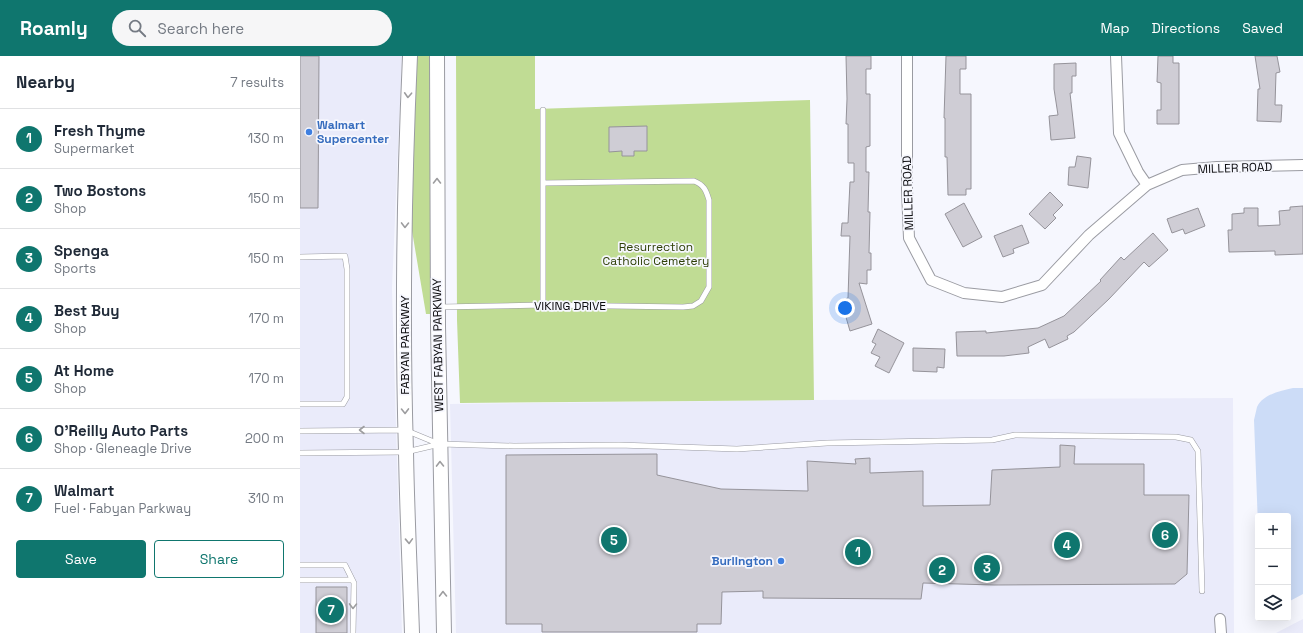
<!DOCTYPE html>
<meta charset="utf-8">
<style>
body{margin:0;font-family:"Space Grotesk",sans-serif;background:#f6f6f7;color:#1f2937}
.controls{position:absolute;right:12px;bottom:12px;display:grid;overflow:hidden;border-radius:4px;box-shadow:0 4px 16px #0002}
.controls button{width:36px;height:36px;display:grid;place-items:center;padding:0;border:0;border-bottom:1px solid #e0e1e3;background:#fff;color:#1f2937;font:20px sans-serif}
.you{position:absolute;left:545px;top:252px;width:14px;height:14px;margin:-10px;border:3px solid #fff;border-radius:50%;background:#1a73e8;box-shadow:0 0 0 6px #1a73e833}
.badge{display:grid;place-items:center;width:26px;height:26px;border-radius:50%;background:#0f766e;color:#fff;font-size:13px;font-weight:700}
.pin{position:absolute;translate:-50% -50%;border:2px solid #fff;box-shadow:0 1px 4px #0006}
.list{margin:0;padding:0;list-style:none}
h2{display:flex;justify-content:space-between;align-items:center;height:52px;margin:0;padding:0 16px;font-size:17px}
h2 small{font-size:13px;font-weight:400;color:#747a83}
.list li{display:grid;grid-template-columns:26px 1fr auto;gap:12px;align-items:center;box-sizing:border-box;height:60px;padding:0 16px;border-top:1px solid #e0e1e3}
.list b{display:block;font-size:15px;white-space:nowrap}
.list p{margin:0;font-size:13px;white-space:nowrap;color:#747a83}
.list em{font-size:13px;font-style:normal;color:#747a83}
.actions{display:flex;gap:8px;padding:12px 16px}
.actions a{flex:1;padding:9px 0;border:1px solid #0f766e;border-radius:4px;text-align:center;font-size:14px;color:#0f766e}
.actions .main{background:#0f766e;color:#fff}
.icon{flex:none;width:22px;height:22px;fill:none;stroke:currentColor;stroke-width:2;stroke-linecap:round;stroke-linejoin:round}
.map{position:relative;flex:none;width:1003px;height:577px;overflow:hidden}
header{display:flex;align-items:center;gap:24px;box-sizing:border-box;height:56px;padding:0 20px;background:#0f766e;color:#fff}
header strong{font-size:19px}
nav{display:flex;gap:22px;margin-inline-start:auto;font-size:14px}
.search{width:280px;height:36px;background:#f6f6f7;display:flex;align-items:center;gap:10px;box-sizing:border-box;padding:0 14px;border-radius:22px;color:#747a83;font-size:15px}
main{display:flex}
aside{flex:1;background:#fff}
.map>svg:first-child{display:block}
</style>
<header>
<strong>Roamly</strong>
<div class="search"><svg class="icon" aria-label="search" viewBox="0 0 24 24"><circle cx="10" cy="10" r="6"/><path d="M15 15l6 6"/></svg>Search here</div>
<nav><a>Map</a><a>Directions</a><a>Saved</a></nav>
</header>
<main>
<aside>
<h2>Nearby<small>7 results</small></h2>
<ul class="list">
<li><span class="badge">1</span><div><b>Fresh Thyme</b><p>Supermarket</p></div><em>130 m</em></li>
<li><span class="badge">2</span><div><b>Two Bostons</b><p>Shop</p></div><em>150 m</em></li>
<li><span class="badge">3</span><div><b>Spenga</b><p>Sports</p></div><em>150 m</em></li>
<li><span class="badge">4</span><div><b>Best Buy</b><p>Shop</p></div><em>170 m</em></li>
<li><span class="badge">5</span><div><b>At Home</b><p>Shop</p></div><em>170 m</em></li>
<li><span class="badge">6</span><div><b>O'Reilly Auto Parts</b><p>Shop · Gleneagle Drive</p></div><em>200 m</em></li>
<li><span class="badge">7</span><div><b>Walmart</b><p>Fuel · Fabyan Parkway</p></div><em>310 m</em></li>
</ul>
<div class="actions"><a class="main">Save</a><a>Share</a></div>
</aside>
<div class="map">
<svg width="1003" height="577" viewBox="0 0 1003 577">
<rect width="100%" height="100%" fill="#f6f7fe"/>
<path fill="#eaebfa" d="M 0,0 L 102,0 L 92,232 L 102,577 L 0,577 Z
M 933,342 L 934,577 L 156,577 L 150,348 L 514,344 Z
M 1003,563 L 1003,577 L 976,577 Z"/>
<path fill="#c0dc94" d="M 116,0 L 131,0 L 131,258 L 126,258 L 108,151 Z
M 156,0 L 235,0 L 235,53 L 510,44 L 514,344 L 160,347 L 157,264 Z"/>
<path fill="#ccdcf7" d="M 993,332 L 1003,332 L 1003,538 L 988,546 L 988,460 L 958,460 L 958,470 L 954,364 C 955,360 956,355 957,351 C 963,338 981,335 993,332 Z"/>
<path fill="#cfcdd5" stroke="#95939a" d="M 0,0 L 19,0 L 18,152 L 0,152 Z
M 546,0 L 571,0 L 571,13 L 566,13 L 566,38 L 570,38 L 570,90 L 566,91 L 566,116 L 569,116 L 568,156 L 570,156 L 569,197 L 571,197 L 571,214 L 567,214 L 567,228 L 559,227 L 572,268 L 550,275 L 541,244 L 548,242 L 550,180 L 541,180 L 542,167 L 548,167 L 550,126 L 554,126 L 554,107 L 548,107 L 548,68 L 546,68 L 547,43 Z
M 646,0 L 666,0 L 666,13 L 660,13 L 660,38 L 671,38 L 671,133 L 666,133 L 666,139 L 648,139 L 647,101 L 645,101 L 645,62 L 644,62 Z
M 858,0 L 873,0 L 873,7 L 879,7 L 879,68 L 857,68 L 857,54 L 861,54 L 861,27 L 857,26 Z
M 955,0 L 977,0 L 980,16 L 976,17 L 975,49 L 982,49 L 981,66 L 957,65 L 958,33 L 960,33 Z
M 776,7 L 776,20 L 772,20 L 772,37 L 770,37 L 775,82 L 751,84 L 749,60 L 758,59 L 754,33 L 754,8 Z
M 347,70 L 347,95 L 334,95 L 334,100 L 322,100 L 322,95 L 309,96 L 309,71 Z
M 777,100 L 791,102 L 788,132 L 768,129 L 769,111 L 775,111 Z
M 750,136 L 763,149 L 753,159 L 756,162 L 745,173 L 729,158 Z
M 664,147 L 682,181 L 663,191 L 645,158 Z
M 1003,150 L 1003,198 L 975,199 L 975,195 L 929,196 L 928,174 L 932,174 L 932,158 L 944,157 L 944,152 L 958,152 L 958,170 L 980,169 L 979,155 L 990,154 L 990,151 Z
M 898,152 L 905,170 L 885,178 L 883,173 L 872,177 L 867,163 Z
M 722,169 L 729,187 L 713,193 L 714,197 L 703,201 L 694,180 Z
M 853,177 L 868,194 L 849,211 L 844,206 L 809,243 L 774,276 L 767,280 L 768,283 L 749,292 L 745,283 L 728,291 L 729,297 L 704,300 L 657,300 L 656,276 L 686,275 L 686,277 L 738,272 L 764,260 L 801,225 L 800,224 L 821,201 L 824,204 Z
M 578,273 L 604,287 L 589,317 L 575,310 L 580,301 L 571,297 L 576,288 L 572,286 Z
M 613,292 L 645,293 L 644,312 L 637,311 L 637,316 L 613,315 Z
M 760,389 L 775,390 L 774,408 L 844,408 L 844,439 L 889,439 L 887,518 L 875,528 L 694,529 L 623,527 L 621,543 L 463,542 L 463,535 L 422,536 L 421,568 L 397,568 L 397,576 L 242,576 L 242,568 L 206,568 L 206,399 L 357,398 L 357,419 L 421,433 L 508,435 L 507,405 L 556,408 L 555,403 L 570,402 L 570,417 L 623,415 L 623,450 L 690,449 L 692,414 L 760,411 Z
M 16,531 L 47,531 L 47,577 L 16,577 Z"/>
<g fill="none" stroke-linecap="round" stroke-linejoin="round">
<defs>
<path id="service" d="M 243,54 L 243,249
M 0,201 L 45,200 L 47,213 L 47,341 L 43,348 L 0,348
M 139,251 L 243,249 L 383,251 L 393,250 L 401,245 L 409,231 L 409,144 C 406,134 404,129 394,125 L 243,127
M 0,375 L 105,374 L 139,388
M 0,397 L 106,396 L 140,388 L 214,390 L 319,389 L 437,393 L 527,387 L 692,384 L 715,379 L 876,381 L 891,384 L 898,395 L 902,535
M 0,509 L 45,509 L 54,527 L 53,577
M 0,524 L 52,524"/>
<path id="minor" d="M 607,0 L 607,134 L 609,182 L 631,224 L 664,237 L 702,241 L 742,229 L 789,179 L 847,129 L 882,114 L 917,111 L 1003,109
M 816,0 L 819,77 L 838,116 L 847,129
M 920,563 L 921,577"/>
<path id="secondary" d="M 110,0 C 104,132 102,264 106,396 C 107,456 110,517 112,577
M 137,0 L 138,270 L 144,577"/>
</defs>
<use href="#service" stroke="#9a9ba2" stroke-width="6"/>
<use href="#minor" stroke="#9a9ba2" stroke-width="12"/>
<use href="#secondary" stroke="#9a9ba2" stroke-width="16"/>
<use href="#service" stroke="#fff" stroke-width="5"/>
<use href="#minor" stroke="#fff" stroke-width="10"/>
<use href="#secondary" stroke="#fff" stroke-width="14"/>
</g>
<defs><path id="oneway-chevron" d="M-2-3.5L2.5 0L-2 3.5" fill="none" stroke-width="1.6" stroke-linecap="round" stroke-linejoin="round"/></defs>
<g stroke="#9d9d9f">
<use href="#oneway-chevron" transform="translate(108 39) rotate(93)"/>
<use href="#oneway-chevron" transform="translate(137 125) rotate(-90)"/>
<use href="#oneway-chevron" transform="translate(105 169) rotate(91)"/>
<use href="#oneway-chevron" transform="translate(105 355) rotate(89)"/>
<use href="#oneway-chevron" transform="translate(62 374) rotate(180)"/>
<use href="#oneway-chevron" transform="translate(140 408) rotate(-91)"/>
<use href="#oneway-chevron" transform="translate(109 485) rotate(88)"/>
<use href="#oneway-chevron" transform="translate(143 538) rotate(-91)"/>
<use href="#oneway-chevron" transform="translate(53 550) rotate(91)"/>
</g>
<g fill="#3f7fe0" stroke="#f6f7fe" stroke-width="1.5">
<circle cx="9" cy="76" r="4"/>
<circle cx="481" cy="505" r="4"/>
</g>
<g text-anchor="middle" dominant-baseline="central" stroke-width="3.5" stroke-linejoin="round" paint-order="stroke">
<g font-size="12" font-weight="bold" fill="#366cbe" stroke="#f6f7fe" text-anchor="start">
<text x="17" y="69">Walmart<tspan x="17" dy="14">Supercenter</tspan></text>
<text x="473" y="505" text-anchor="end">Burlington</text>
</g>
<g font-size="12" fill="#0b0b0e" stroke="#f6f7fe">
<text transform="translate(935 112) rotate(-2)">MILLER ROAD</text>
<text transform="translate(608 137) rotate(-92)">MILLER ROAD</text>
<text x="270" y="250">VIKING DRIVE</text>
<text transform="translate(105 289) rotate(-90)">FABYAN PARKWAY</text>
<text transform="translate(138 289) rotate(-91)">WEST FABYAN PARKWAY</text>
</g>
<g font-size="12" fill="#2f4007" stroke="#f6f7fe">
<text x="356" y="191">Resurrection<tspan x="356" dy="14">Catholic Cemetery</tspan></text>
</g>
</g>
</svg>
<div class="controls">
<button>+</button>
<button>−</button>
<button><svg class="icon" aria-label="layers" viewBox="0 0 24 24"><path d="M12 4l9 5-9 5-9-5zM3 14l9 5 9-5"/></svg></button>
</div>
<div class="you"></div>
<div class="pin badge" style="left:558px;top:496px">1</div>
<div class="pin badge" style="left:642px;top:514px">2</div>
<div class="pin badge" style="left:687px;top:512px">3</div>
<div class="pin badge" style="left:767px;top:489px">4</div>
<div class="pin badge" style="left:314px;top:484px">5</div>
<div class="pin badge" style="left:865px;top:479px">6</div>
<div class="pin badge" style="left:31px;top:554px">7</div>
</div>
</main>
